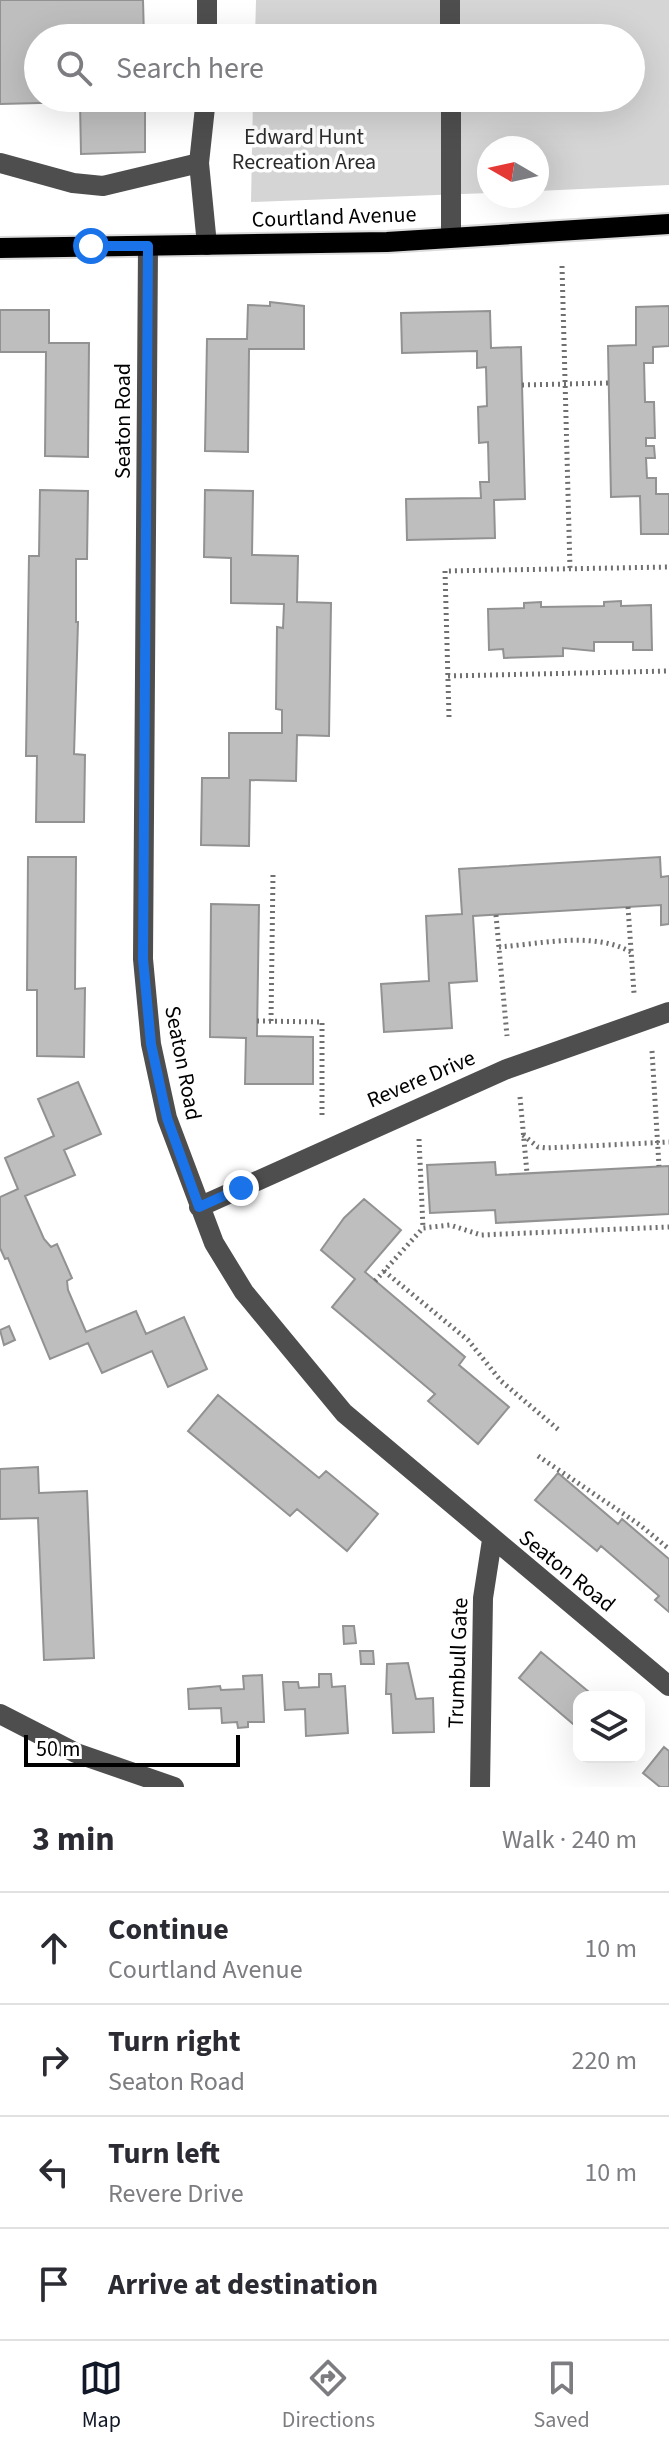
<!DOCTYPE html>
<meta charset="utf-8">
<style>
body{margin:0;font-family:"Source Sans 3",sans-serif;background:#f7f7f7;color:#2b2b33}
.controls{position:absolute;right:24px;bottom:24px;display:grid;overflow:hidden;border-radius:16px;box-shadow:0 8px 32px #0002}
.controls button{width:72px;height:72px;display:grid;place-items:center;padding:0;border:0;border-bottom:2px solid #e1e1e2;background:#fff;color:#2b2b33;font:40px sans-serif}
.compass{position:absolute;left:477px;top:136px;width:72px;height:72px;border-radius:50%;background:#fff;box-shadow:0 8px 32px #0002;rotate:279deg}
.scale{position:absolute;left:24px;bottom:20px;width:216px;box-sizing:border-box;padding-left:8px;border:4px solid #000;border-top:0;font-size:22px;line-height:28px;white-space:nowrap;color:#000;-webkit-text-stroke:6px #fff;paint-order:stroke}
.stop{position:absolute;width:24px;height:24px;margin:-18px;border:6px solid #1a73e8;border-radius:50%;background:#fff}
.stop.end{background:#1a73e8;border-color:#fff;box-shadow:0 2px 8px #0008}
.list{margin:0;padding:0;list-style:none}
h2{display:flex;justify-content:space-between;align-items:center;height:104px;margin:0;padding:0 32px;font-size:34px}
h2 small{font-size:26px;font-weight:400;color:#7c7c81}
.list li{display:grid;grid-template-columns:52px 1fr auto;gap:24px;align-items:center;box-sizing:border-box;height:112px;padding:0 32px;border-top:2px solid #e1e1e2}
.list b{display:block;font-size:30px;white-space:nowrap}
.list p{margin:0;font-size:26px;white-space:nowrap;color:#7c7c81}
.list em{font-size:26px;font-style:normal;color:#7c7c81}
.icon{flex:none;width:44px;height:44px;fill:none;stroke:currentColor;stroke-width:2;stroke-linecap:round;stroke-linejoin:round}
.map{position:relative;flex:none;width:669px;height:1787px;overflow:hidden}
.search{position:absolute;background:#fff;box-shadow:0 8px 32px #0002;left:24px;right:24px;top:24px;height:88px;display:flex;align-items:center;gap:20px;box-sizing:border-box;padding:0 28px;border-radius:44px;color:#7c7c81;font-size:30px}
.sheet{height:552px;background:#fff}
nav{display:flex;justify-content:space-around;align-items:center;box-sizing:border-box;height:112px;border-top:2px solid #e1e1e2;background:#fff;font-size:22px;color:#7c7c81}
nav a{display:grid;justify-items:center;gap:4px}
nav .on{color:#111827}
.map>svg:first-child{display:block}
</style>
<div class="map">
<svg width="669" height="1787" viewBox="0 0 669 1787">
<rect width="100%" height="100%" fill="#fff"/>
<path fill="#d5d5d5" d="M 256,0 L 669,0 L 669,185 L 537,191 L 537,148 L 489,148 L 489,193 L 251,202 L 253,98 L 631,98 L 631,38 L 255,38 Z"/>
<path fill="#bebebe" stroke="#929292" stroke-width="2" d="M 0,0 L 143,0 L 144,38 L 38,38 L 38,98 L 145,98 L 145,152 L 81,154 L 80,102 L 0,104 Z
M 270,302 L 304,306 L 304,349 L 249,349 L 248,452 L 205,451 L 207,339 L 247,339 L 248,305 L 270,306 Z
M 669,306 L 669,346 L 653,347 L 653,363 L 644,363 L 645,402 L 654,402 L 655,438 L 646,438 L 646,446 L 654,446 L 655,458 L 646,458 L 647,478 L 656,478 L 656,494 L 669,494 L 669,534 L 641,534 L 640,496 L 611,497 L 608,346 L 636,345 L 636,307 Z
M 0,310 L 49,310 L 49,343 L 89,343 L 88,457 L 45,456 L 46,352 L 0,352 Z
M 490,311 L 491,348 L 521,347 L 525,499 L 494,500 L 495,538 L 407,540 L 406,499 L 481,498 L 480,482 L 489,482 L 488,442 L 479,443 L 478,407 L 487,406 L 486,367 L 477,368 L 477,351 L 402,353 L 401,313 Z
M 40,490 L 88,491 L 87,559 L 76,559 L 76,622 L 78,622 L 74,754 L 85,755 L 84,822 L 36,822 L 37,756 L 26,756 L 29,556 L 39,556 Z
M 205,490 L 253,491 L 252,555 L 298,556 L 297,602 L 331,603 L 329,736 L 297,735 L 296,781 L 250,780 L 249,846 L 201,845 L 202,778 L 229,778 L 229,733 L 282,733 L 282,710 L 276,709 L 277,627 L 283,628 L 284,604 L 231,603 L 231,558 L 204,557 Z
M 621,601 L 621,606 L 651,605 L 652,650 L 633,650 L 633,642 L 594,642 L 594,651 L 563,648 L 563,656 L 504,658 L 503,649 L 489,650 L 488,609 L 524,608 L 524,603 L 541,602 L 541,607 L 604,606 L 604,602 Z
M 28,857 L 76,857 L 75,989 L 85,988 L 84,1057 L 37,1056 L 37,990 L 27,990 Z
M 660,857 L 661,877 L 669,876 L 669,924 L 661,925 L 661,905 L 473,916 L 477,981 L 449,983 L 452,1028 L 384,1032 L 381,984 L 429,981 L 426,916 L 462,914 L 459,869 Z
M 211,904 L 259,905 L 257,1036 L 313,1037 L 313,1084 L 245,1084 L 246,1038 L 210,1037 Z
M 78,1082 L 101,1134 L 64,1150 L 75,1175 L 25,1196 L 44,1239 L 51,1247 L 57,1244 L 72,1278 L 67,1281 L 68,1290 L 86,1332 L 136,1311 L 146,1334 L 184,1317 L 207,1369 L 168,1387 L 152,1351 L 102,1373 L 88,1343 L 50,1359 L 8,1258 L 5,1259 L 0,1248 L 0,1197 L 18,1189 L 5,1158 L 54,1136 L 38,1099 Z
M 495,1162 L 496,1175 L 669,1166 L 669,1214 L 496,1223 L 495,1210 L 430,1213 L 427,1165 Z
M 364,1199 L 401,1230 L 365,1272 L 465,1357 L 459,1365 L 509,1407 L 478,1444 L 428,1401 L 435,1394 L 332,1307 L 355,1279 L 321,1250 L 344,1218 Z
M 9,1326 L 15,1340 L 4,1345 L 0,1330 Z
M 218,1395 L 319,1478 L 326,1471 L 378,1514 L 347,1551 L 297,1509 L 290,1516 L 188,1431 Z
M 38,1467 L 39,1493 L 87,1491 L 94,1658 L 44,1660 L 38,1518 L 0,1519 L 0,1469 Z
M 558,1473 L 618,1524 L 622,1519 L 669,1559 L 669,1612 L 655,1600 L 659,1596 L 601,1546 L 597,1551 L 535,1500 Z
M 343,1626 L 354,1626 L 356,1643 L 344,1644 Z
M 360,1651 L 373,1651 L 374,1664 L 361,1664 Z
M 541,1652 L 595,1697 L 579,1697 L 579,1729 L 519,1678 Z
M 408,1663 L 416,1699 L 433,1698 L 434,1732 L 393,1733 L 391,1694 L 386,1694 L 387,1664 Z
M 319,1674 L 331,1674 L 332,1687 L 345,1686 L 348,1733 L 306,1736 L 305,1709 L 285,1710 L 283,1682 L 298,1682 L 299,1688 L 319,1687 Z
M 262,1675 L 264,1722 L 248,1722 L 248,1727 L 238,1728 L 237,1722 L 222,1723 L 221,1708 L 189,1709 L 188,1689 L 220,1686 L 221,1690 L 244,1689 L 243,1676 Z
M 664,1747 L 669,1751 L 669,1787 L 660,1787 L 643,1773 Z"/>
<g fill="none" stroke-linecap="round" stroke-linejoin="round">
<defs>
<path id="major" d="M 0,248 L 387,242 L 669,224"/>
</defs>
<use href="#major" stroke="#dbdbdb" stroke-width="24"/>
<path stroke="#707070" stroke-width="5" stroke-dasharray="2 4" stroke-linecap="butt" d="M 562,266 L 570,569
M 522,385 L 609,383
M 448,676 L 669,671
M 449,717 L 445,571 L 669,567
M 628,907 L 634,993
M 496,915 L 507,1036
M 499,947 C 541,944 593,931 631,952
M 257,1021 L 322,1022 L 322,1115
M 271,1021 L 273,874
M 652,1051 L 659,1166
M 520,1097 L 527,1173
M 523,1135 L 538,1147 L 546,1148 L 669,1142
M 419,1139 L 423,1228
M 384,1271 L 468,1340 L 501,1381 L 560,1431
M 375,1281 L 423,1228 L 450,1225 L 481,1235 L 669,1227
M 538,1456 L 640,1525 L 669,1549"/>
<path stroke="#4e4e4e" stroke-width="20" d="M 450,0 L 450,38
M 207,38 L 207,0
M 206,98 L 199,163 L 207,245
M 451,98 L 451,237
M 0,163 L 73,183 L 103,186 L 199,163
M 148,246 L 143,959 L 151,1044 L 167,1118 L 214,1243 L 244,1292 L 344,1413 L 669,1686
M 199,1207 L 507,1069 L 669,1012
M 0,1714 L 76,1753 L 174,1787
M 480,1787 L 483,1598 L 492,1540"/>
<use href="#major" stroke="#000" stroke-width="20"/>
</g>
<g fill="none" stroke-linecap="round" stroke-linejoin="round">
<path stroke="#1a73e8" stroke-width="10" d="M 91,246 L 148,246 L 143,959 L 151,1044 L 167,1118 L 199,1207 L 241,1188"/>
</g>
<g text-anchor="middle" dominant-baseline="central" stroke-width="7" stroke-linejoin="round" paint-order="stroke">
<g font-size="22" fill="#2c2c2c" stroke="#fff">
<text x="304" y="137">Edward Hunt<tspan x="304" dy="25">Recreation Area</tspan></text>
</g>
<g font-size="22" fill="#000" stroke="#fff">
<text transform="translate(334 217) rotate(-2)">Courtland Avenue</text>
<text transform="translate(123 421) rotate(-90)">Seaton Road</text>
<text transform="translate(183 1063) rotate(79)">Seaton Road</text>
<text transform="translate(421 1079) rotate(-23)">Revere Drive</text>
<text transform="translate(567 1571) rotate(39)">Seaton Road</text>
<text transform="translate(458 1663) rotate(-88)">Trumbull Gate</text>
</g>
</g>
</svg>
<div class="controls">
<button><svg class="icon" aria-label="layers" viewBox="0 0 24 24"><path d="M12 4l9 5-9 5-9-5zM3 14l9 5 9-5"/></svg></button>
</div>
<svg class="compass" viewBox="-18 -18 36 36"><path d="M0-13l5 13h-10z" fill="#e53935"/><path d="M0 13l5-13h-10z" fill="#7c7c81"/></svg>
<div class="scale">50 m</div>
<div class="stop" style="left:91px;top:246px"></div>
<div class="stop end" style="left:241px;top:1188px"></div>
<div class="search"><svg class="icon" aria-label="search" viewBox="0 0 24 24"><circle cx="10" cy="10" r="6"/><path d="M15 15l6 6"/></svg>Search here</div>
</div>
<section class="sheet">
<h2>3 min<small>Walk · 240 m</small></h2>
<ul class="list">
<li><svg class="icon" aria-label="ahead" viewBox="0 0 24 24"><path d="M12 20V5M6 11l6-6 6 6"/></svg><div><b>Continue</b><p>Courtland Avenue</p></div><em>10 m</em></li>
<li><svg class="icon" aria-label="right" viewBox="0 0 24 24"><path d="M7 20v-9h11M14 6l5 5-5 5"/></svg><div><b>Turn right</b><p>Seaton Road</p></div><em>220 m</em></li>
<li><svg class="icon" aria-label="left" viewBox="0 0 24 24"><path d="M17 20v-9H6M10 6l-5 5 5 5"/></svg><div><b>Turn left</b><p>Revere Drive</p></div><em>10 m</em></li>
<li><svg class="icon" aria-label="arrive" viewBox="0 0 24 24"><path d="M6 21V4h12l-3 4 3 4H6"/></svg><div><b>Arrive at destination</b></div></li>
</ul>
</section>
<nav>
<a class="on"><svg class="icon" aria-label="map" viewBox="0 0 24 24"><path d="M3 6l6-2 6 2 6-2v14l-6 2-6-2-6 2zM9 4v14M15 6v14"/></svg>Map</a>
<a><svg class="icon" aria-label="directions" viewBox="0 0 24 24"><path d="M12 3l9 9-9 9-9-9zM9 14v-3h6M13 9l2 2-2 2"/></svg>Directions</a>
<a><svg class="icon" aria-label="saved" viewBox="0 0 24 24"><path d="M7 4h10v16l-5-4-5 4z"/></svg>Saved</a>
</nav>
